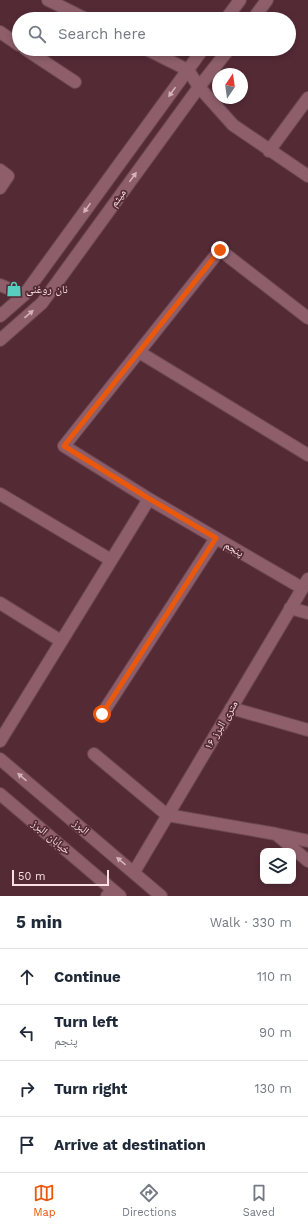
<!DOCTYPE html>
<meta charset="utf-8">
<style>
body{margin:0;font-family:"Work Sans","Noto Naskh Arabic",sans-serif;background:#f6f6f7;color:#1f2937}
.controls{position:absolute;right:12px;bottom:12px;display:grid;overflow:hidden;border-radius:8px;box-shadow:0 2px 6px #0003}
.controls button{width:36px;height:36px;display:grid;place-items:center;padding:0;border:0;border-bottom:1px solid #e0e1e3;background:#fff;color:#1f2937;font:20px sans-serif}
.compass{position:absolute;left:212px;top:68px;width:36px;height:36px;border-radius:50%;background:#fff;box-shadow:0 2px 6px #0003;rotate:13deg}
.scale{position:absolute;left:12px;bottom:10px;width:97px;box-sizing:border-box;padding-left:4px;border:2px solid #fbdfe4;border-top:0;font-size:11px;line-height:14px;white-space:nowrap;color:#fbdfe4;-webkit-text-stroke:3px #542a35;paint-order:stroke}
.stop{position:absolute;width:12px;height:12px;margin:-9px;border:3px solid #ea580c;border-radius:50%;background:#fff}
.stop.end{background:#ea580c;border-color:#fff;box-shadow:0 1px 4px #0008}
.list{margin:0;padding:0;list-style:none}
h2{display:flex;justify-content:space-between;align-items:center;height:52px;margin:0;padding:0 16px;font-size:17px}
h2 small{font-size:13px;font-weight:400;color:#747a83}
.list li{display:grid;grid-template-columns:26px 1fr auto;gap:12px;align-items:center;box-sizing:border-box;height:56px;padding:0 16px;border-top:1px solid #e0e1e3}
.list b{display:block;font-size:15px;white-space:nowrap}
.list p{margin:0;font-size:13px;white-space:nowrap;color:#747a83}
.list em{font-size:13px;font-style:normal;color:#747a83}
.icon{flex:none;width:22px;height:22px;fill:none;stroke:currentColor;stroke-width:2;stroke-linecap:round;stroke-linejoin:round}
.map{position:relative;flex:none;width:308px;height:896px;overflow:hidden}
.search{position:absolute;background:#fff;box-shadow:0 2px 6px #0003;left:12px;right:12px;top:12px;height:44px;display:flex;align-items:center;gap:10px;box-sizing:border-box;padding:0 14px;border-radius:22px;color:#747a83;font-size:15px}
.sheet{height:276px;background:#fff}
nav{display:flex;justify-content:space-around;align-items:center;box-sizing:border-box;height:56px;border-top:1px solid #e0e1e3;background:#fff;font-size:11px;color:#747a83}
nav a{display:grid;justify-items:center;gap:2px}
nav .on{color:#ea580c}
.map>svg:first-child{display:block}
</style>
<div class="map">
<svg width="308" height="896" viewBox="0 0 308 896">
<rect width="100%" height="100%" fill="#542a35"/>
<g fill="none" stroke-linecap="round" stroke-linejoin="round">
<defs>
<path id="street" d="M 48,0 L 86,19
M 0,32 L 19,45
M 25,49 L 75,82
M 146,49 L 188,70 L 199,87 L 233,125 L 308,176
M 269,151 L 308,98
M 0,170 L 8,176 L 0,188
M 0,285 L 24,295
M 139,352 L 308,455
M 0,494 L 111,560
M 302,588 L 149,499 L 64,446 L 220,250 L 308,318
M 0,603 L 61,641
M 290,608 L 308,613
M 231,708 L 308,730
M 102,714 L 216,538
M 0,741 L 149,499
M 94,754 L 167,815 L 276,834 L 308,841
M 277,835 L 308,861
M 134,872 L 308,579
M 107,896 L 112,890"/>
<path id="secondary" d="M 226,19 L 240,0
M 253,19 L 267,0
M 0,316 L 24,295 L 203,49
M 0,340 L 42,303 L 199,87 L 229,49
M 0,759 L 161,896
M 0,794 L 120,896"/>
</defs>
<use href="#street" stroke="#6b4751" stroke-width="14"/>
<use href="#secondary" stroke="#6b4751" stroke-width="14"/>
<use href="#street" stroke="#8e5f6a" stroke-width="12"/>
<use href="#secondary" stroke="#8e5f6a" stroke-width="12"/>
</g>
<defs><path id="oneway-solid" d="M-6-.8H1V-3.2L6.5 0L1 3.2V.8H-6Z"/></defs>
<g fill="#d5b2b9">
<use href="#oneway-solid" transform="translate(172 92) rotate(126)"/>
<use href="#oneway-solid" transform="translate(133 177) rotate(-54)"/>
<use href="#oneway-solid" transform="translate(87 208) rotate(126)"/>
<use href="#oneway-solid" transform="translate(29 314) rotate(-41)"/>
<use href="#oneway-solid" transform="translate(22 777) rotate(-140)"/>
<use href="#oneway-solid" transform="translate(121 861) rotate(-140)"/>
</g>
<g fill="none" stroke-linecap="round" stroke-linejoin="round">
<path stroke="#ea580c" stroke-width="5" d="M 102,714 L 216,538 L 148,498 L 64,446 L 220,250"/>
</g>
<defs>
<symbol id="shop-bare" viewBox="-9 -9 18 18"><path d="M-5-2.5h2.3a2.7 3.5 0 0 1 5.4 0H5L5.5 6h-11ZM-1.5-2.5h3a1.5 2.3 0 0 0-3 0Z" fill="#58cebf" stroke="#542a35" stroke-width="2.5" paint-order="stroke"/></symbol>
</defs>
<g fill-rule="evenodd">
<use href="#shop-bare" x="3" y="278" width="22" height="22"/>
</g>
<g text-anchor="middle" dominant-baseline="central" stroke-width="3.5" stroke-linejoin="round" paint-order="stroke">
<g font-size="11" fill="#fbdfe4" stroke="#542a35">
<text transform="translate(118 198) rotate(-54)">میثم</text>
<text transform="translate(234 549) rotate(30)">پنجم</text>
<text transform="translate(221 725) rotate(-59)">۱۶ متری البرز</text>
<text transform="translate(81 827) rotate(40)">البرز</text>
<text transform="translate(51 837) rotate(40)">خیابان البرز</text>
</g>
<g font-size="11" fill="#fbdfe4" stroke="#542a35" text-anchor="start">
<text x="26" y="289">نان روغنی</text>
</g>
</g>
</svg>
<div class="controls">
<button><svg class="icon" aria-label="layers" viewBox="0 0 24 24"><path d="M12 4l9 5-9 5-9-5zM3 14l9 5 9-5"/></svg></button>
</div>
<svg class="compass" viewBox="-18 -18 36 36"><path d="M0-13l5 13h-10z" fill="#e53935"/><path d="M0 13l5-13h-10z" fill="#747a83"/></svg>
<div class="scale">50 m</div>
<div class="stop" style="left:102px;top:714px"></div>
<div class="stop end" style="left:220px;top:250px"></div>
<div class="search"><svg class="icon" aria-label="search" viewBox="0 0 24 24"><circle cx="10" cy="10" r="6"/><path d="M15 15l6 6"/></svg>Search here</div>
</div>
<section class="sheet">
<h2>5 min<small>Walk · 330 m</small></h2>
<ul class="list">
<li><svg class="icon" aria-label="ahead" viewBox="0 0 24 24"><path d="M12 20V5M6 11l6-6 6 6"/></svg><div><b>Continue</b></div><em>110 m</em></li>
<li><svg class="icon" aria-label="left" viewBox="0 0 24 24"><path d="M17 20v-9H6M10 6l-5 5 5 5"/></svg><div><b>Turn left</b><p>پنجم</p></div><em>90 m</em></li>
<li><svg class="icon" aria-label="right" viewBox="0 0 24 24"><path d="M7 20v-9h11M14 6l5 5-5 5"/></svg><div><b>Turn right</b></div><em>130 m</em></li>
<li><svg class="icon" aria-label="arrive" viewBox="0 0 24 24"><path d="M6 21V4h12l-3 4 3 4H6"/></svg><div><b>Arrive at destination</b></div></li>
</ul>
</section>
<nav>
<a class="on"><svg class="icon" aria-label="map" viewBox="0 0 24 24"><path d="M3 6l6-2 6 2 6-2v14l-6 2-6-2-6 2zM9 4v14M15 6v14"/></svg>Map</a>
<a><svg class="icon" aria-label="directions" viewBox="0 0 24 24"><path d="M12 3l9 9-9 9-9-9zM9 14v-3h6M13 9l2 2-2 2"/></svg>Directions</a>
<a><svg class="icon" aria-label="saved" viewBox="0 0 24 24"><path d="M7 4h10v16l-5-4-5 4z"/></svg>Saved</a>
</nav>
